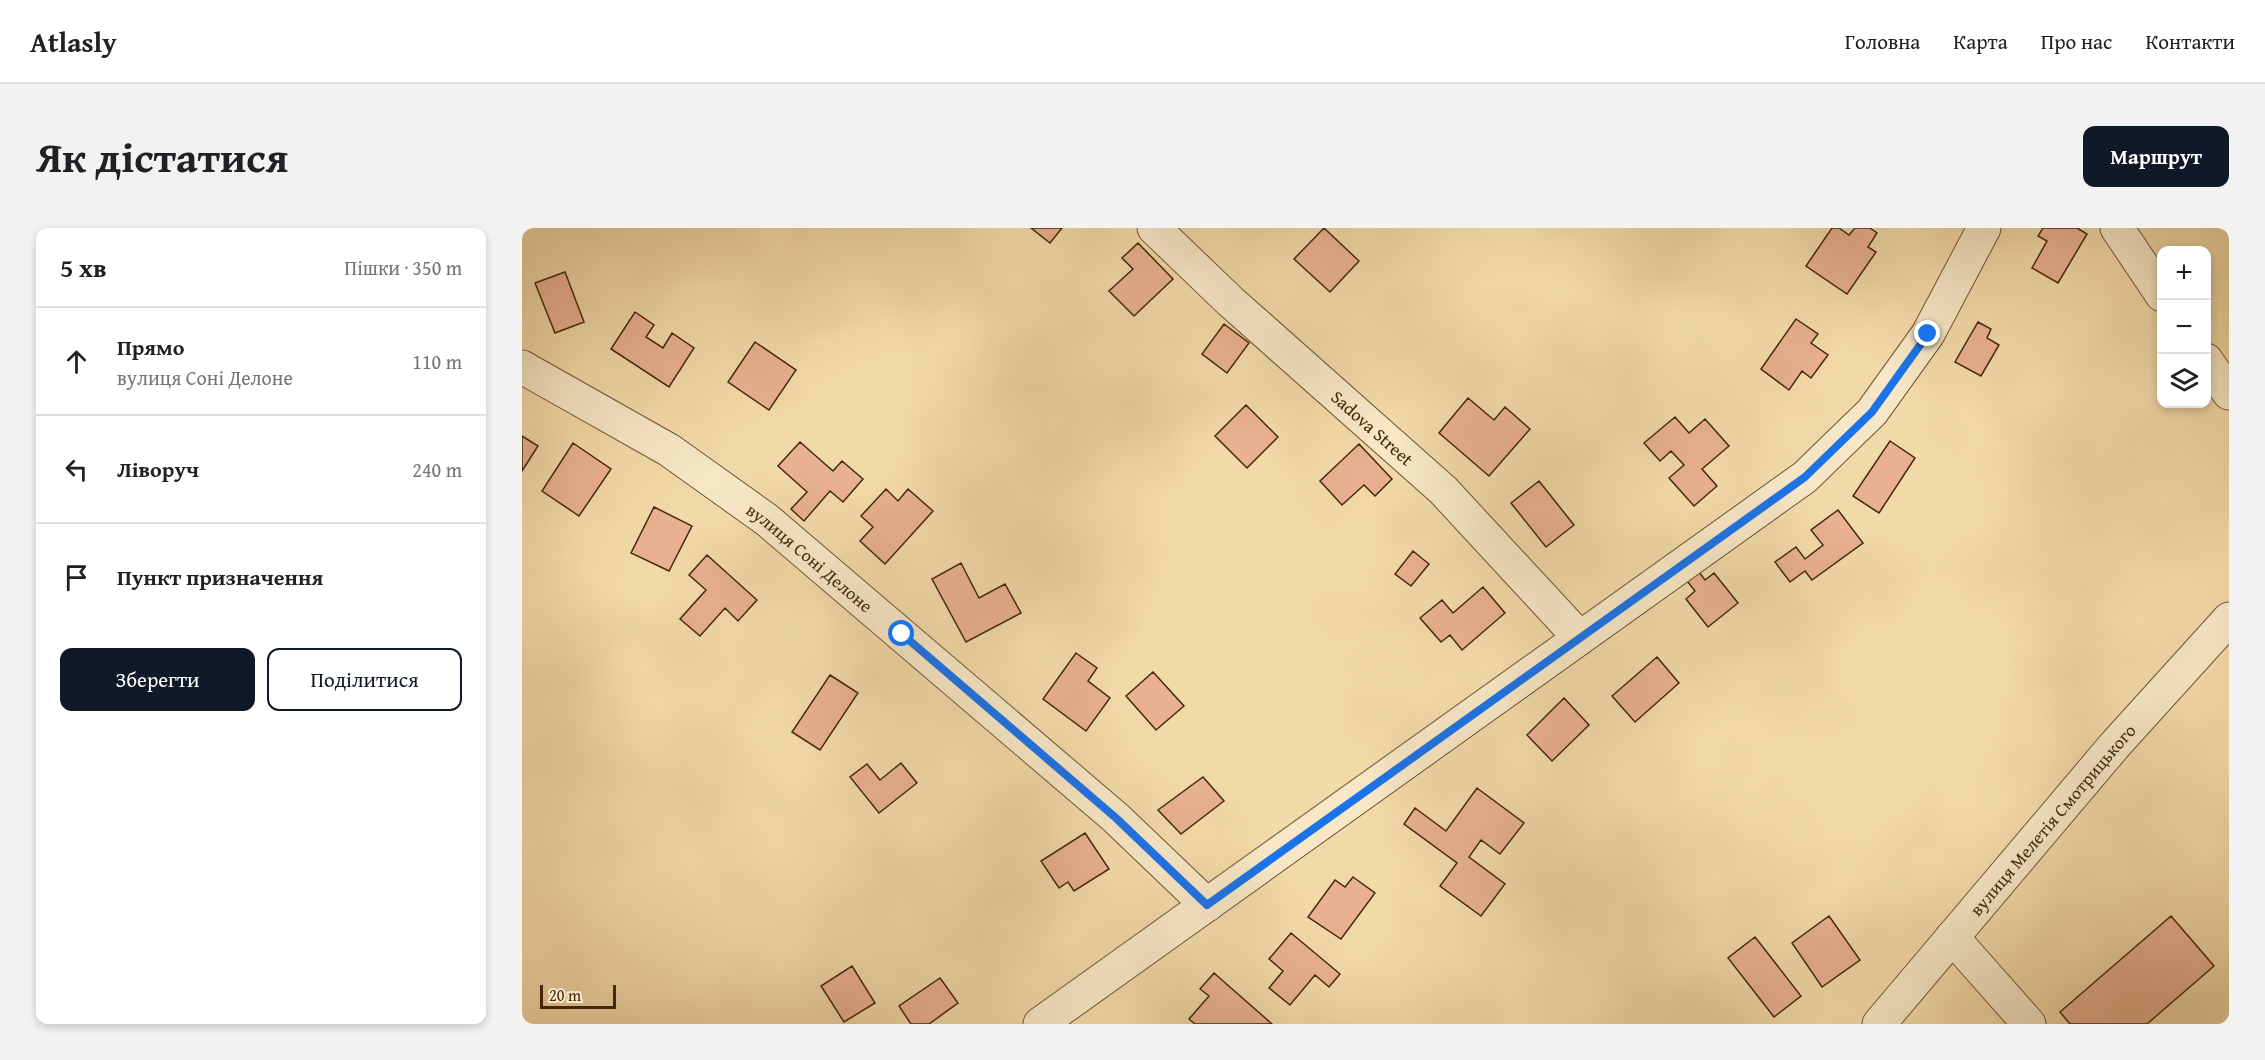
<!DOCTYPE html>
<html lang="uk">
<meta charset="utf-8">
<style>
body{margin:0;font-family:"Gentium Book Plus",serif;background:#f2f2f2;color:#202124}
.controls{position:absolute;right:18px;top:18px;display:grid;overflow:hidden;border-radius:12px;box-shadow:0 3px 9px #0003}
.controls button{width:54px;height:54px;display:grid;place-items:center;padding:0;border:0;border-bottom:2px solid #e0e0e0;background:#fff;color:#202124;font:30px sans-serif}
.scale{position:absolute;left:18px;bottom:15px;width:76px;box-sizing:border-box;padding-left:6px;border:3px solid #43280b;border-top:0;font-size:16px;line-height:21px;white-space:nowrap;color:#43280b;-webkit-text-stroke:4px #f7e7c6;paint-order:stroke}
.stop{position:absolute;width:18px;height:18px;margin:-14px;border:4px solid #1a73e8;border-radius:50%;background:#fff}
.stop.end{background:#1a73e8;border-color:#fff;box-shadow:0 2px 6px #0008}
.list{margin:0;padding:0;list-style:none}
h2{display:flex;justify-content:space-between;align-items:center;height:78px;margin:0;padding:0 24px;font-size:26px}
h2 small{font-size:20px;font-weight:400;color:#757577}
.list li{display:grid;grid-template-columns:39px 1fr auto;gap:18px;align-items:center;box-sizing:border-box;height:108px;padding:0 24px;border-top:2px solid #e0e0e0}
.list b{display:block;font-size:22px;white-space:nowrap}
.list p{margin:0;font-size:20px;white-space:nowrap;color:#757577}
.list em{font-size:20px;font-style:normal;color:#757577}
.actions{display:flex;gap:12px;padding:18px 24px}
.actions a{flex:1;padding:14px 0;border:2px solid #111827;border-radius:12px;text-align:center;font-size:21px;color:#111827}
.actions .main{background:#111827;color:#fff}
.icon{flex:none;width:33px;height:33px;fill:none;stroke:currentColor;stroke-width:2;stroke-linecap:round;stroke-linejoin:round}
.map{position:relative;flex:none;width:1707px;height:796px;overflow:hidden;border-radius:12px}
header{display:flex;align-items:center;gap:36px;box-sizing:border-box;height:84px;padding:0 30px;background:#fff;border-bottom:2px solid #e0e0e0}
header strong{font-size:28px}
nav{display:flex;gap:33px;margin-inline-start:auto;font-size:21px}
.intro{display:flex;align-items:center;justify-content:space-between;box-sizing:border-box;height:144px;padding:0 36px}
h1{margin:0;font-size:42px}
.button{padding:15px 27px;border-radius:12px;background:#111827;color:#fff;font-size:21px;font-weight:700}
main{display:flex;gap:36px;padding:0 36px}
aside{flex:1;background:#fff;border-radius:12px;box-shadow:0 3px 9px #0003}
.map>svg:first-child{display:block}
</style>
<header>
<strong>Atlasly</strong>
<nav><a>Головна</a><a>Карта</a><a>Про нас</a><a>Контакти</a></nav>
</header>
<div class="intro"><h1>Як дістатися</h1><a class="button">Маршрут</a></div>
<main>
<aside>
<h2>5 хв<small>Пішки · 350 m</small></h2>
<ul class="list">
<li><svg class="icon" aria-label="ahead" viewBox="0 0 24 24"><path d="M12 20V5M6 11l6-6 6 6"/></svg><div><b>Прямо</b><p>вулиця Соні Делоне</p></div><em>110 m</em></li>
<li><svg class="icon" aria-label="left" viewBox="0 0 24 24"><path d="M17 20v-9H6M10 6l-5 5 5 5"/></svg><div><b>Ліворуч</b></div><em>240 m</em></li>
<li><svg class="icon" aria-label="arrive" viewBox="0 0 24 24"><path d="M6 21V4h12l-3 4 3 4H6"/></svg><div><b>Пункт призначення</b></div></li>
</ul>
<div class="actions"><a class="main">Зберегти</a><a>Поділитися</a></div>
</aside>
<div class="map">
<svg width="1707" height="796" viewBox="0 0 1707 796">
<rect width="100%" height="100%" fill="#f2daa8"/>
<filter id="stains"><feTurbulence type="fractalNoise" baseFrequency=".00333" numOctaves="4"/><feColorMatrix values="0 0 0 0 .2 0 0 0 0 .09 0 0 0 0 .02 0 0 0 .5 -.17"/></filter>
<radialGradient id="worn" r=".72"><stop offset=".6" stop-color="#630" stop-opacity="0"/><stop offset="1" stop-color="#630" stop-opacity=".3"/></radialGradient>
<path fill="#e9b18f" stroke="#43280b" stroke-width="1.5" d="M 509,0 L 540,0 L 528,15 Z
M 802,0 L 837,33 L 808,64 L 772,31 Z
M 1310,0 L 1317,0 L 1327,7 L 1333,0 L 1348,0 L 1355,5 L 1346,19 L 1354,24 L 1325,66 L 1284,38 Z
M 1521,0 L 1555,0 L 1565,6 L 1536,55 L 1510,40 L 1525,13 L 1516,8 Z
M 616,15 L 651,51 L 612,88 L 587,63 L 611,41 L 600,30 Z
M 43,44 L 62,94 L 33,105 L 13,55 Z
M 113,84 L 132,97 L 124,109 L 141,120 L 150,105 L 172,120 L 147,159 L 89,121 Z
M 1274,91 L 1296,106 L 1289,115 L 1306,127 L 1289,150 L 1280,143 L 1267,162 L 1239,141 Z
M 1456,94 L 1469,101 L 1465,110 L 1477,117 L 1459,148 L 1433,134 Z
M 702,96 L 727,115 L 705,145 L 680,126 Z
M 233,114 L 274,142 L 247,182 L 206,154 Z
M 946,170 L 972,192 L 983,179 L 1008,201 L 967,248 L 917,205 Z
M 724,177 L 756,209 L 725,240 L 693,208 Z
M 1153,189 L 1167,205 L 1183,191 L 1207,218 L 1180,241 L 1195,258 L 1172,278 L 1147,250 L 1162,237 L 1149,223 L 1138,233 L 1122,215 Z
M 0,208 L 16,218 L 0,243 Z
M 1368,213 L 1393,230 L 1357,285 L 1331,268 Z
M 278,214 L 311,243 L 320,233 L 341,251 L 321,274 L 308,263 L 282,293 L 269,281 L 285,264 L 256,238 Z
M 51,215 L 89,241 L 57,288 L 20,263 Z
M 837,216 L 870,251 L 853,268 L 842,257 L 820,277 L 798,253 Z
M 1017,253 L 1052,297 L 1024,319 L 989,275 Z
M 364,261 L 376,273 L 386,261 L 411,283 L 363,336 L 338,313 L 351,299 L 339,288 Z
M 132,279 L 170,298 L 147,343 L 109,325 Z
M 1316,282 L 1341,315 L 1290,352 L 1283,343 L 1268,354 L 1253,334 L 1274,319 L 1283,331 L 1301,317 L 1289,302 Z
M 891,323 L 907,336 L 889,358 L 873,346 Z
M 185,327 L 235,372 L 216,393 L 203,380 L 178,408 L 158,391 L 184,362 L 167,347 Z
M 439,335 L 457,370 L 483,356 L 499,385 L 444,414 L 410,351 Z
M 1177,344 L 1183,352 L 1192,345 L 1216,375 L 1186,399 L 1164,371 L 1173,363 L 1165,353 Z
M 961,359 L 983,385 L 940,422 L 928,407 L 919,414 L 898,390 L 920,372 L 931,385 Z
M 554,425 L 575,440 L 566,453 L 588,470 L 564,503 L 521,471 Z
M 1135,429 L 1157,455 L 1113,494 L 1090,468 Z
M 631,444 L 662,478 L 634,502 L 604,468 Z
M 308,447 L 336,465 L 298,522 L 270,504 Z
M 1042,470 L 1067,497 L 1030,533 L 1005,507 Z
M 379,535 L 395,555 L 357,585 L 328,549 L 345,536 L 358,552 Z
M 681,549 L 702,573 L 659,606 L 636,582 Z
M 955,560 L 1002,595 L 978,626 L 959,612 L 947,629 L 983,656 L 959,688 L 918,658 L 935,635 L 882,596 L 893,580 L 924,603 Z
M 563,605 L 587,641 L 552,663 L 546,654 L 537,660 L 519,633 Z
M 831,649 L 853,665 L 819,711 L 786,689 L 813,652 L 823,659 Z
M 1307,688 L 1338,732 L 1300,759 L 1270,715 Z
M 1649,688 L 1692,738 L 1625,796 L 1548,796 L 1538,784 Z
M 769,705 L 818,746 L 807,759 L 793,747 L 768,777 L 747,760 L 761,743 L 747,731 Z
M 1233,709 L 1279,768 L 1252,789 L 1206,730 Z
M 330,738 L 353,775 L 322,794 L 299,758 Z
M 692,745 L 750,796 L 673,796 L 667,791 L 687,768 L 678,761 Z
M 418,750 L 436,775 L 407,796 L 389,796 L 377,778 Z"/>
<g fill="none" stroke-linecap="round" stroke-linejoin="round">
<defs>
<g id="minor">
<path id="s1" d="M 632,0 L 708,73 L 921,262 L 1057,409"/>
<path d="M 1595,0 L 1640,67"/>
<path d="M 1684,132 L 1707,165"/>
<path id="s2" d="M 0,139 L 147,222 L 245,292 L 594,590 L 685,677"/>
<path d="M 1430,709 L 1507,796"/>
<path d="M 518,796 L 1283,249 L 1350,184 L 1406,106 L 1462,0"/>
<path id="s3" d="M 1357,796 L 1592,518 L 1707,391"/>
</g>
</defs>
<use href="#minor" stroke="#6f5432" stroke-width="35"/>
<use href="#minor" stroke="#f7e7c6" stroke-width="33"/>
</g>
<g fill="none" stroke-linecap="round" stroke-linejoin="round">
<path stroke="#1a73e8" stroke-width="8" d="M 380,406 L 594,590 L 685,677 L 1283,249 L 1350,184 L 1406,106"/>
</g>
<g text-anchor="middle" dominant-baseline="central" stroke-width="4.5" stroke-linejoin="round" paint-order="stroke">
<g font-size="18" fill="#43280b" stroke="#f7e7c6">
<text stroke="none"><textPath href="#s1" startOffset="296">Sadova Street</textPath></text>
<text stroke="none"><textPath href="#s2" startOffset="346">вулиця Соні Делоне</textPath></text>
<text stroke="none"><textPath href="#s3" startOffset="268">вулиця Мелетія Смотрицького</textPath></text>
</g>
</g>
<rect width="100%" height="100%" filter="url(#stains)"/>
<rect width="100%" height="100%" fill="url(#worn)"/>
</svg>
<div class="controls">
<button>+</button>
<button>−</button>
<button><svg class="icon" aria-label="layers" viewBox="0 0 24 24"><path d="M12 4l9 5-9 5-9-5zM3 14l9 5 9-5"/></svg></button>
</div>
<div class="scale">20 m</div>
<div class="stop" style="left:380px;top:406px"></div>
<div class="stop end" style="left:1406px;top:106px"></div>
</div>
</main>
